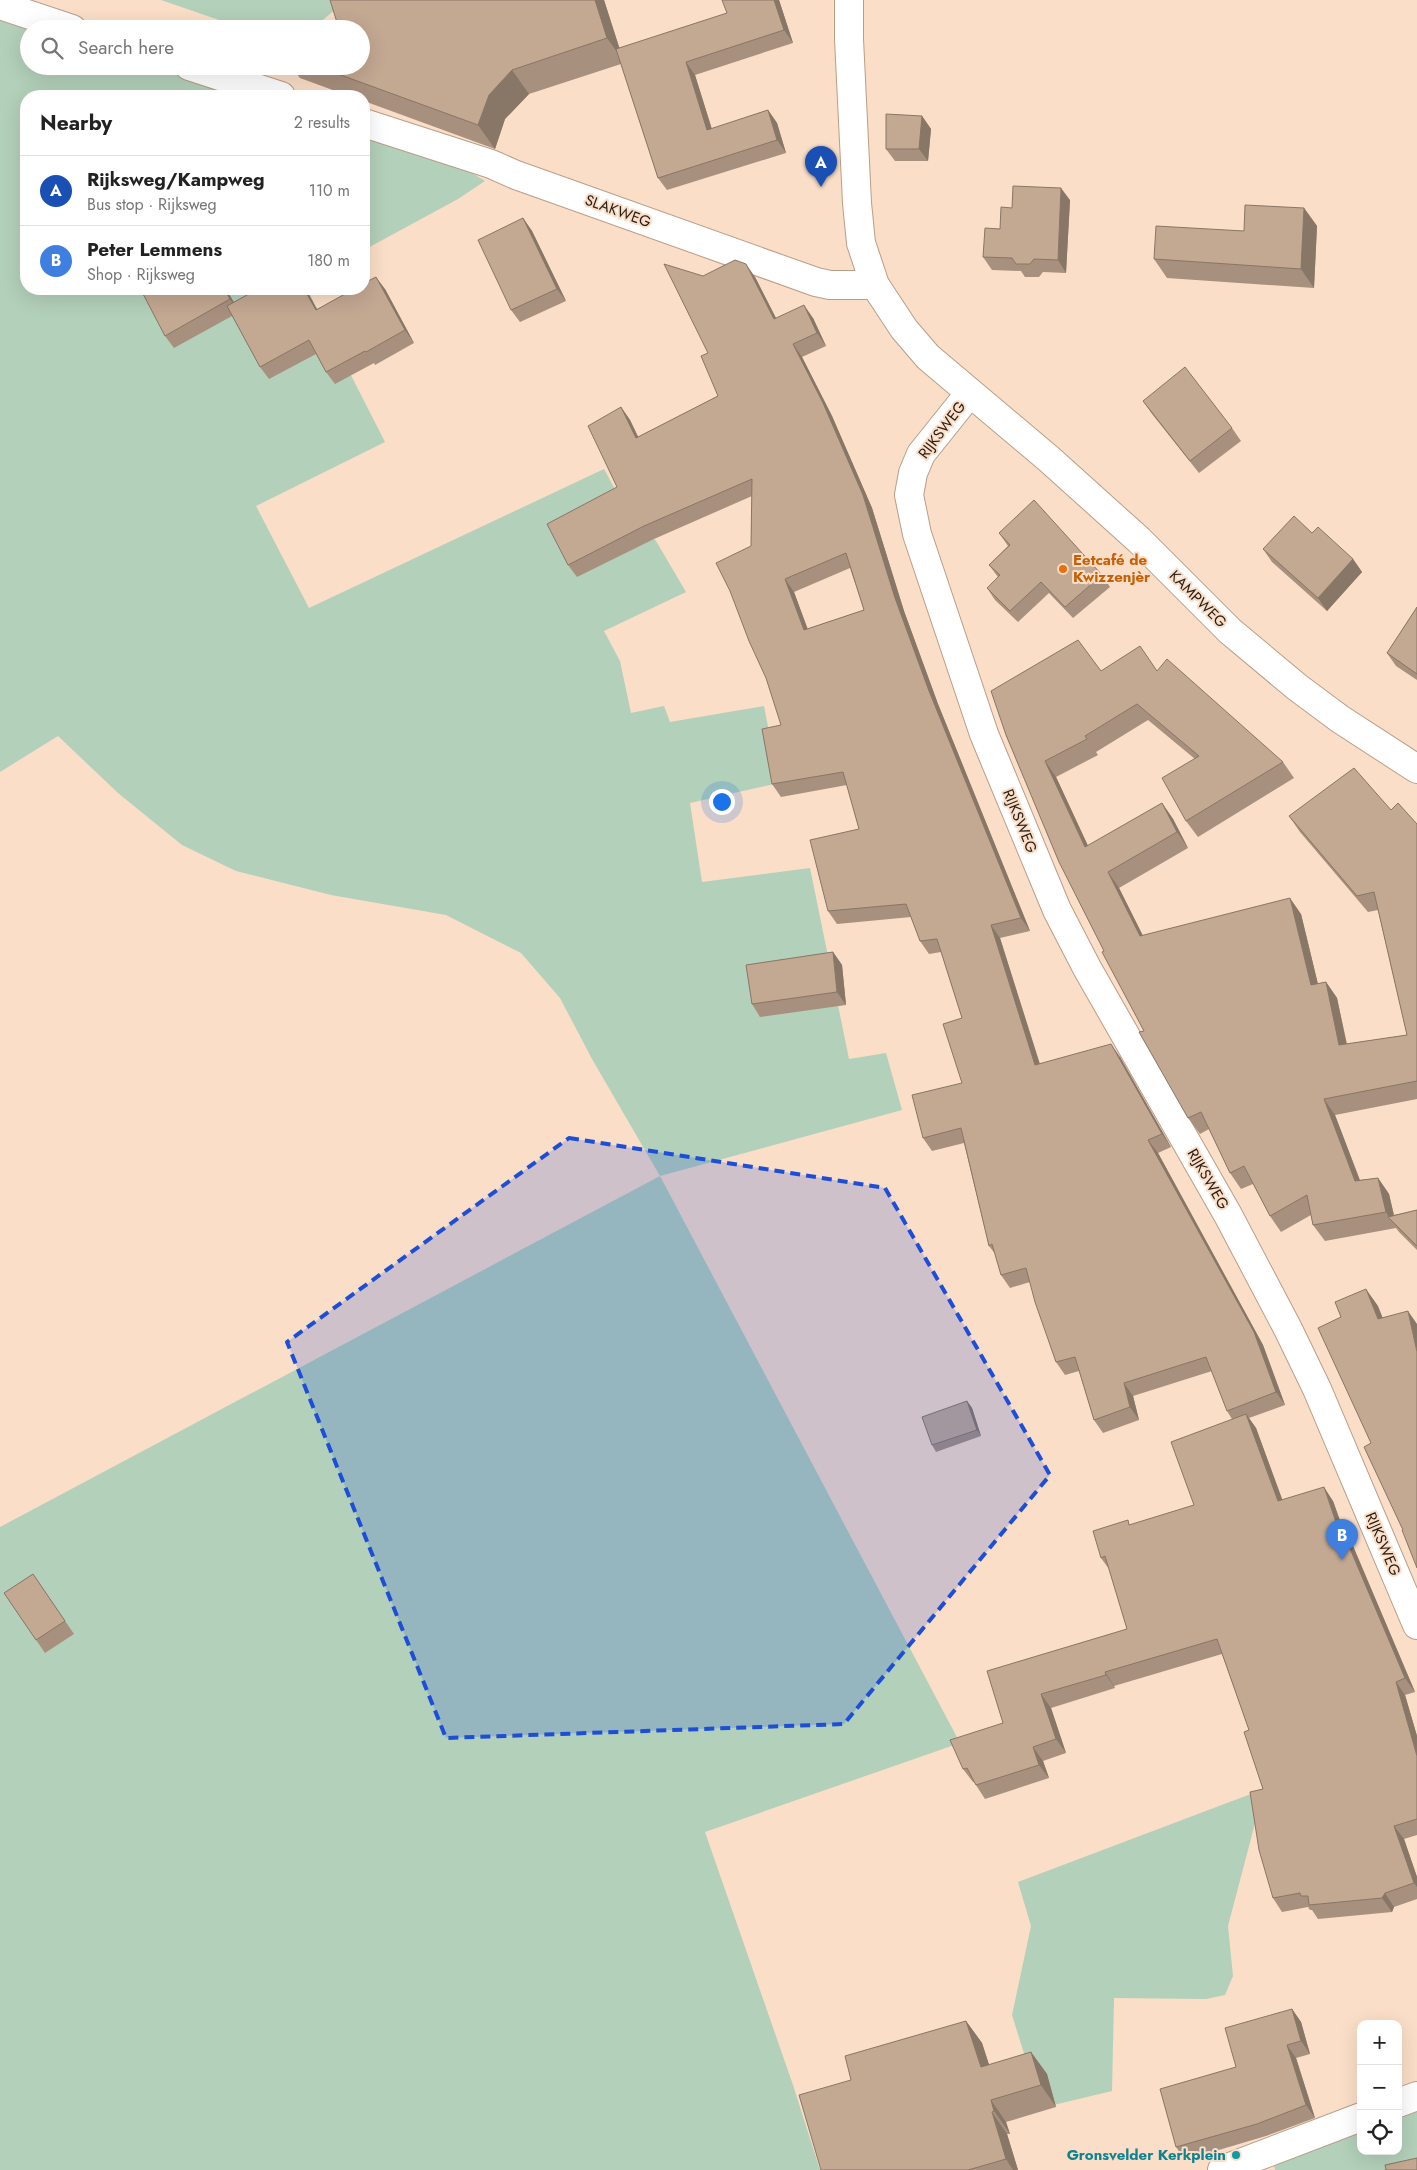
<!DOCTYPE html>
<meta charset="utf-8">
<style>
body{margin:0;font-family:Jost,sans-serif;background:#f2f2f2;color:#222}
.controls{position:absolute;right:15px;bottom:15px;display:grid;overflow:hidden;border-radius:10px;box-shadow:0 5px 20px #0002}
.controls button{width:45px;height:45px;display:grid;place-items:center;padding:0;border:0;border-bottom:1px solid #e0e0e0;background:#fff;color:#222;font:25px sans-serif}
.you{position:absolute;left:721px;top:801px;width:18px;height:18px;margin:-12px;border:4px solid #fff;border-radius:50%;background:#1a73e8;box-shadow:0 0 0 8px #1a73e833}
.badge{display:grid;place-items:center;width:32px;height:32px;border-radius:50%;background:#b45309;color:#fff;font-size:16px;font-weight:700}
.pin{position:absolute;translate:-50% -41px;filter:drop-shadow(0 1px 2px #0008)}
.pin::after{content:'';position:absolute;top:26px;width:18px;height:15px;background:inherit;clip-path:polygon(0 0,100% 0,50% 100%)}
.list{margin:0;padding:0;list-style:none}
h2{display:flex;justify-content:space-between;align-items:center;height:65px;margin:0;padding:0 20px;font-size:21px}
h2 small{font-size:16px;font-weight:400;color:#767676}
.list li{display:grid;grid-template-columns:32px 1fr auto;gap:15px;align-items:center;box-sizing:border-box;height:70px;padding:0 20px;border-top:1px solid #e0e0e0}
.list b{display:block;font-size:19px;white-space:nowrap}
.list p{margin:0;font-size:16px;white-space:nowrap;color:#767676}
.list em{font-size:16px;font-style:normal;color:#767676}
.icon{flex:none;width:28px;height:28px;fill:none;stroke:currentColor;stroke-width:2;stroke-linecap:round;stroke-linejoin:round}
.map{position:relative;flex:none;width:1417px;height:2170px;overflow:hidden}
.search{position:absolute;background:#fff;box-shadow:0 5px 20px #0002;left:20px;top:20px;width:350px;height:55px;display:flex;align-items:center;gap:12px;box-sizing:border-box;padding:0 18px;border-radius:28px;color:#767676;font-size:19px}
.panel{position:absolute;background:#fff;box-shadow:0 5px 20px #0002;left:20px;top:90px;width:350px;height:205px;border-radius:20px}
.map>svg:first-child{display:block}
</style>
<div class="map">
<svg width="1417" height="2170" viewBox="0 0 1417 2170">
<rect width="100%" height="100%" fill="#fadec7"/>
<path fill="#b3d0ba" d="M 161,0 L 355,0 L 343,3 L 312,29 L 245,29 Z
M 0,20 L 30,29 L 29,66 L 153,66 L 248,96 L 26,96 L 26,289 L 311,289 L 309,293 L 385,442 L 256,506 L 309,608 L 604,469 L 623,504 L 656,541 L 686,592 L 604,631 L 620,661 L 631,713 L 664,706 L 670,722 L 764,706 L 779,783 L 690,803 L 702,882 L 810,868 L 849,1059 L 886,1053 L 902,1110 L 660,1176 L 960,1743 L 705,1832 L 793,2085 L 820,2170 L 0,2170 L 0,1527 L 660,1176 L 592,1059 L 560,998 L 521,953 L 446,915 L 331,895 L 236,871 L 182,845 L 118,793 L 58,736 L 0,772 Z
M 364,133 L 472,173 L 485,181 L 458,199 L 364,250 Z
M 1264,1789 L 1228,1926 L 1233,1976 L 1225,1995 L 1206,1999 L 1114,1998 L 1112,2091 L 1041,2108 L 1012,2015 L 1031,1926 L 1018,1882 Z
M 1417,2110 L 1417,2170 L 1275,2170 L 1274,2165 L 1361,2132 L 1361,2151 L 1398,2151 L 1398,2118 Z"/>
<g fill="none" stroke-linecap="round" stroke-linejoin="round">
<defs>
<path id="minor" d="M 0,5 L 72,29
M 189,66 L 281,96
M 364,123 L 491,164 L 516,175 L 816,282 L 830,285 L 875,285
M 1398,2103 L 1417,2096
M 1222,2170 L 1361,2117"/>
<path id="tertiary" d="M 969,394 L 921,454 L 913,473 L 909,495 L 917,534 L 984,734 L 1057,910 L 1087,968 L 1228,1215 L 1288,1329 L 1317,1389 L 1417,1625"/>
<path id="secondary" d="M 849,0 L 849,39 L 857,203 L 861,243 L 875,285 L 904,329 L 928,357 L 1049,459 L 1139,540 L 1230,631 L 1297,687 L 1340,719 L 1417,769"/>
</defs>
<use href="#minor" stroke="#b89e88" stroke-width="30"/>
<use href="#tertiary" stroke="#b89e88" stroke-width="30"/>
<use href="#secondary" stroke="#b89e88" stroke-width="30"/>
<use href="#minor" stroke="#fff" stroke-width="28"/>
<use href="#tertiary" stroke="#fff" stroke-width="28"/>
<use href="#secondary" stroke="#fff" stroke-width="28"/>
</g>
<path fill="#a8907e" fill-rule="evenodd" d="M 330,0 L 604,0 L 619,48 L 779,0 L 793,43 L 695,75 L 712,129 L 768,110 L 777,123 L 786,153 L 667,190 L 658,178 L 621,64 L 529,94 L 505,119 L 495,149 L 364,101 L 364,96 L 349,96 L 300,78 L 291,66 L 361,66 Z
M 922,116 L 931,129 L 928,161 L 895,161 L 886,149 Z
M 1070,200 L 1066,273 L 1043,272 L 1039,277 L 1025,277 L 1021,271 L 992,270 L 983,257 L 1012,208 Z
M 1304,208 L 1317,226 L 1314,288 L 1167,278 L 1154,259 L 1244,231 Z
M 523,218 L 532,231 L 566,301 L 520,322 L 511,310 Z
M 703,276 L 755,277 L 776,318 L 813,318 L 826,346 L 802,357 L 832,416 L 872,508 L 904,611 L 938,704 L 1030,931 L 1000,938 L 1040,1064 L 1120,1057 L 1171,1147 L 1158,1153 L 1263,1345 L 1285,1405 L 1249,1418 L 1256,1428 L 1282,1500 L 1333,1501 L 1343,1529 L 1350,1539 L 1415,1692 L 1405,1695 L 1417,1736 L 1417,1835 L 1404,1839 L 1417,1877 L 1417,1899 L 1394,1907 L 1392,1912 L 1318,1919 L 1312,1910 L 1310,1910 L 1308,1907 L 1282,1912 L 1273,1898 L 1263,1789 L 1249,1730 L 1222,1654 L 1114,1686 L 1115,1688 L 1051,1708 L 1066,1753 L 1043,1761 L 1049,1778 L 985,1799 L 974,1782 L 973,1782 L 963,1769 L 1003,1723 L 1127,1629 L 1109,1569 L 1101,1558 L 1131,1525 L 1194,1505 L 1232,1419 L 1227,1411 L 1212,1371 L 1133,1396 L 1139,1420 L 1103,1433 L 1094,1420 L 1079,1371 L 1065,1375 L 1056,1362 L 1030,1282 L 1010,1288 L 1001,1275 L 996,1255 L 989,1246 L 964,1143 L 932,1151 L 923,1138 L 962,1083 L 962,1018 L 941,952 L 929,954 L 920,941 L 911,917 L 837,924 L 828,911 L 859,829 L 847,785 L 781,797 L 772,784 L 781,725 L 751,546 L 752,496 L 654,539 L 577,577 L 568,565 L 617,487 L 621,407 L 630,420 L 638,437 L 718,396 L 708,353 ZM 850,568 L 864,610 L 807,629 L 794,592 Z
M 144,289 L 226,289 L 234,302 L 258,289 L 306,289 L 317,309 L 385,289 L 414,343 L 375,365 L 374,363 L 335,384 L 326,372 L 316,354 L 269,379 L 260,367 L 232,316 L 174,348 L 165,336 Z
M 1143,401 L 1232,428 L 1241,441 L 1199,473 L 1152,414 Z
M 999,533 L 1102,575 L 1110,587 L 1073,618 L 1049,593 L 1018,622 L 995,600 L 987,588 L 998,577 L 989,565 L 1008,546 Z
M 1263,549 L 1353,559 L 1362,572 L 1327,611 L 1272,562 Z
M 1417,607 L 1417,680 L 1396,666 L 1387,653 Z
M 1101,671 L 1283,762 L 1294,778 L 1198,837 L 1186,821 L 1195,759 L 1148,720 L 1096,752 L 1098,755 L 1056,777 L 1088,846 L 1162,803 L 1173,819 L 1188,848 L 1119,888 L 1143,936 L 1301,914 L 1318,984 L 1326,982 L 1337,998 L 1347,1044 L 1407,1035 L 1378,910 L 1368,912 L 1300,832 L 1289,816 L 1391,810 L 1417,824 L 1417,1099 L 1335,1115 L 1360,1180 L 1378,1178 L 1389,1194 L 1394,1215 L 1417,1210 L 1417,1250 L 1399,1232 L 1396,1228 L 1325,1241 L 1313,1225 L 1311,1215 L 1281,1232 L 1270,1216 L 1253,1184 L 1241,1189 L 1230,1173 L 1209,1129 L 1200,1134 L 1188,1118 L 1104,951 L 1006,735 Z
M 833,952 L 842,965 L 846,1005 L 760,1017 L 752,1004 Z
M 967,1401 L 972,1408 L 981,1436 L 936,1452 L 932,1445 Z
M 33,1574 L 74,1634 L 45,1653 L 4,1593 Z
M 1292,2009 L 1301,2022 L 1310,2054 L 1296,2058 L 1315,2118 L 1266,2136 L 1185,2160 L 1176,2147 L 1236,2067 Z
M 966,2021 L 982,2043 L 989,2065 L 1031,2052 L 1047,2074 L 1056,2107 L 1006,2122 L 1010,2134 L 1007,2134 L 1018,2170 L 821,2170 L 851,2080 Z"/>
<path fill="#887666" d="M 595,0 L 604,0 L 624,62 L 607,38 Z
M 774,0 L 779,0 L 793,43 L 784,30 Z
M 686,62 L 695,75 L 716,143 L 707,130 Z
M 512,70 L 529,94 L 505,119 L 495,149 L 478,125 L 489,95 Z
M 768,110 L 777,123 L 786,153 L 777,140 Z
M 922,116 L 931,129 L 928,161 L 919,149 Z
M 1061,188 L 1070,200 L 1066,273 L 1058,260 Z
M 1304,208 L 1317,226 L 1314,288 L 1301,269 Z
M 523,218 L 532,231 L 566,301 L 557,289 Z
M 746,264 L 755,277 L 783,332 L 774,319 Z
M 376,277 L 385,289 L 414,343 L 405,330 Z
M 224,289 L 226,289 L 239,312 L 230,299 Z
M 304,289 L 306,289 L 324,323 L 316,310 Z
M 804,305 L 813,318 L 826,346 L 817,333 Z
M 793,344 L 802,357 L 832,416 L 872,508 L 904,611 L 938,704 L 1030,931 L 1021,918 L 929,691 Z
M 621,407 L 630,420 L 645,451 L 636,438 Z
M 1353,559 L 1362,572 L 1327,611 L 1318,598 Z
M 785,579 L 794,592 L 813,643 L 804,630 Z
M 1045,761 L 1056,777 L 1096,863 L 1085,847 Z
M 1162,803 L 1173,819 L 1188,848 L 1177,832 Z
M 1108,872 L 1119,888 L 1151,952 L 1140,936 Z
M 1290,898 L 1301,914 L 1322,1001 L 1311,985 Z
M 991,925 L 1000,938 L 1044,1078 L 1035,1065 Z
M 833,952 L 842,965 L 846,1005 L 837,992 Z
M 1326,982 L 1337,998 L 1350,1061 L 1339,1045 Z
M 1111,1044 L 1120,1057 L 1171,1147 L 1162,1134 Z
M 1324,1099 L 1335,1115 L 1366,1197 L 1355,1181 Z
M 1148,1140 L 1158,1153 L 1263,1345 L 1285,1405 L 1276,1392 Z
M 1378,1178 L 1389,1194 L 1396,1225 L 1390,1219 L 1386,1212 Z
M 1366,1289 L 1378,1306 L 1390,1336 L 1378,1319 Z
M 1408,1311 L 1417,1324 L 1417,1352 Z
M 1124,1383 L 1133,1396 L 1139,1420 L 1130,1407 Z
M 967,1401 L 972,1408 L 981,1436 L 977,1430 Z
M 1246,1414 L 1256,1428 L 1288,1515 L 1278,1501 Z
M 1324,1487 L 1333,1501 L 1343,1529 L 1350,1539 L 1415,1692 L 1405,1678 L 1337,1525 Z
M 1105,1672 L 1114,1686 L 1115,1688 L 1106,1675 Z
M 1396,1682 L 1405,1695 L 1417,1736 L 1417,1756 Z
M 1041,1694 L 1051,1708 L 1066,1753 L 1056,1739 Z
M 1033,1747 L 1043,1761 L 1049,1778 L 1039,1765 Z
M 1394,1826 L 1404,1839 L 1417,1877 L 1417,1887 L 1414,1883 Z
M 1385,1893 L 1394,1907 L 1392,1912 L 1382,1898 Z
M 1292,2009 L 1301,2022 L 1310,2054 L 1301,2041 Z
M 966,2021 L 982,2043 L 997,2089 L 981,2067 Z
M 1287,2045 L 1296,2058 L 1315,2118 L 1306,2105 Z
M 1031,2052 L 1047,2074 L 1056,2107 L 1041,2085 Z
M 991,2100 L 1006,2122 L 1010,2134 L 994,2111 Z
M 992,2112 L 1007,2134 L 1018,2170 L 1013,2170 L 1006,2159 Z"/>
<path fill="#c3a892" stroke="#887666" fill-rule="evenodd" d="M 330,0 L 595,0 L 607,38 L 512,70 L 489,95 L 478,125 L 316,66 L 361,66 L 361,29 L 339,29 Z
M 722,0 L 774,0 L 784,30 L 686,62 L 707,130 L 768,110 L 777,140 L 658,178 L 616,49 L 727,13 Z
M 293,25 L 304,29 L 292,29 Z
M 886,114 L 922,116 L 919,149 L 886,149 Z
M 1013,186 L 1061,188 L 1058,260 L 1034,259 L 1030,264 L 1016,264 L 1012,258 L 983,257 L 985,228 L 1000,229 L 1001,207 L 1012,208 Z
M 1245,205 L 1304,208 L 1301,269 L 1154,259 L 1156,226 L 1244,231 Z
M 523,218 L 557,289 L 511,310 L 478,240 Z
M 735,260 L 746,264 L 774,319 L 804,305 L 817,333 L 793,344 L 823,403 L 863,495 L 895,598 L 929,691 L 1021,918 L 991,925 L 1035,1065 L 1111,1044 L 1162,1134 L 1148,1140 L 1254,1332 L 1276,1392 L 1227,1411 L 1206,1357 L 1124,1383 L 1130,1407 L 1094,1420 L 1075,1357 L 1056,1362 L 1035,1302 L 1026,1268 L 1001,1275 L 992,1244 L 989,1246 L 961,1128 L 923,1138 L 912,1095 L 962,1083 L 943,1024 L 962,1018 L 937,939 L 920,941 L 906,904 L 828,911 L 810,840 L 859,829 L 843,772 L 772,784 L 762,729 L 781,725 L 766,678 L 749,641 L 730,591 L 716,563 L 751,546 L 752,479 L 644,526 L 568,565 L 547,524 L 617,487 L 588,426 L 621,407 L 636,438 L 718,396 L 701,356 L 708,353 L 664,264 L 703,276 ZM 846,553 L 864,610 L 804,630 L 785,579 Z
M 376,277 L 405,330 L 366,352 L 365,351 L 326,372 L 309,340 L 260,367 L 227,306 L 258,289 L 304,289 L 316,310 L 354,289 L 364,289 L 364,283 Z
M 144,289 L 224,289 L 230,299 L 165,336 L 141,290 Z
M 1185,367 L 1232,428 L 1190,461 L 1143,401 Z
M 1034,500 L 1102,575 L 1065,607 L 1041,582 L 1010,611 L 987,588 L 1000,575 L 989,565 L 1010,545 L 999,533 Z
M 1294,516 L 1312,533 L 1318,527 L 1353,559 L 1318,598 L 1263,549 Z
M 1417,607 L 1417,674 L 1387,653 Z
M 1078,640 L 1101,671 L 1140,646 L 1157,671 L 1167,659 L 1283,762 L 1186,821 L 1162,778 L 1199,756 L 1137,704 L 1085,736 L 1087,739 L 1045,761 L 1085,847 L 1162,803 L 1177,832 L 1108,872 L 1140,936 L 1290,898 L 1311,985 L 1326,982 L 1339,1045 L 1407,1035 L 1374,892 L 1357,896 L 1289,816 L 1354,768 L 1391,810 L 1398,803 L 1417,824 L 1417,1081 L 1324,1099 L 1355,1181 L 1378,1178 L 1386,1212 L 1313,1225 L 1307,1195 L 1270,1216 L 1244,1166 L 1230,1173 L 1201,1112 L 1188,1118 L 1139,1032 L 1144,1031 L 1102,952 L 1104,951 L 1059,862 L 1006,735 L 991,691 Z
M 833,952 L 837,992 L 752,1004 L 746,965 Z
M 1417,1210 L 1417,1246 L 1388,1217 Z
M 1366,1289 L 1378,1319 L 1408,1311 L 1417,1352 L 1417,1568 L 1402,1530 L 1403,1530 L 1364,1447 L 1371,1443 L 1318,1328 L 1341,1317 L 1335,1302 Z
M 967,1401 L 977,1430 L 932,1445 L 922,1417 Z
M 1246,1414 L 1278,1501 L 1324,1487 L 1337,1525 L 1340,1525 L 1405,1678 L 1396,1682 L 1417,1756 L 1417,1819 L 1394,1826 L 1414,1883 L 1385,1893 L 1382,1898 L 1309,1905 L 1308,1896 L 1301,1896 L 1300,1893 L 1273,1898 L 1259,1850 L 1250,1792 L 1263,1789 L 1244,1732 L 1249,1730 L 1217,1639 L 1105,1672 L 1106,1675 L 1041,1694 L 1056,1739 L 1033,1747 L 1039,1765 L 976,1785 L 967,1768 L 963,1769 L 950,1740 L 1003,1723 L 987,1671 L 1127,1629 L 1105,1556 L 1101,1558 L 1093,1531 L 1128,1520 L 1129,1525 L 1194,1505 L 1171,1442 Z
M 33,1574 L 65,1621 L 36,1640 L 4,1593 Z
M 1292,2009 L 1301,2041 L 1287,2045 L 1306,2105 L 1257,2124 L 1176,2147 L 1160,2089 L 1236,2067 L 1225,2028 Z
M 966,2021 L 981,2067 L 1031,2052 L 1041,2085 L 991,2100 L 994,2111 L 992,2112 L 1006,2159 L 968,2170 L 821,2170 L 799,2095 L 851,2080 L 845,2056 Z
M 1417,2158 L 1417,2170 L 1386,2170 L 1385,2165 Z"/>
<path fill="#1d4ed8" fill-opacity="0.2" stroke="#1d4ed8" stroke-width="4" stroke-dasharray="10 6" stroke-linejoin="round" d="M 569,1138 L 885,1188 L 1050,1475 L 844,1724 L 446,1738 L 287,1342 Z"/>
<circle fill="#e8710a" stroke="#fadec7" stroke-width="2" cx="1063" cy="569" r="5"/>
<circle fill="#0f9aa8" stroke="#fadec7" stroke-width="2" cx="1236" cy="2155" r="5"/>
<g text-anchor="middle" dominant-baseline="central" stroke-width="4" stroke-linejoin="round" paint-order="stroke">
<g font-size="15" fill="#261c13" stroke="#fadec7">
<text transform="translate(618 211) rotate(20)">SLAKWEG</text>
<text transform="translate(942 430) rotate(-53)">RIJKSWEG</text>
<text transform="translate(1198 599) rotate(45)">KAMPWEG</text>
<text transform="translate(1020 821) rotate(68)">RIJKSWEG</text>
<text transform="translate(1208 1179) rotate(60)">RIJKSWEG</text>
<text transform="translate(1383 1544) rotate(67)">RIJKSWEG</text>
</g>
<g font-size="15" font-weight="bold" fill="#c56008" stroke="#fadec7" text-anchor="start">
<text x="1073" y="560">Eetcafé de<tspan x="1073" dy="17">Kwizzenjèr</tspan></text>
</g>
<g font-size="15" font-weight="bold" fill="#0d838f" stroke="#fadec7" text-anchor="end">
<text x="1226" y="2155">Gronsvelder Kerkplein</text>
</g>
</g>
</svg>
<div class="controls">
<button>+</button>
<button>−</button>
<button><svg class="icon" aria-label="locate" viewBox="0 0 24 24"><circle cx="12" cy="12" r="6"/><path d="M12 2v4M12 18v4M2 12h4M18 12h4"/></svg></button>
</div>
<div class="you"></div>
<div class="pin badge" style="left:821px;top:187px;background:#1a4fb4">A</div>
<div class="pin badge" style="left:1342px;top:1560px;background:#3f7fe0">B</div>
<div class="search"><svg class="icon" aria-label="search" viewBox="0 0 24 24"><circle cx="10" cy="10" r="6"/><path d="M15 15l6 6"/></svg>Search here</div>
<section class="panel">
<h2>Nearby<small>2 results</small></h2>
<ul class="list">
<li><span class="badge" style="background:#1a4fb4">A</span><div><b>Rijksweg/Kampweg</b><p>Bus stop · Rijksweg</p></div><em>110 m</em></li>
<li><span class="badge" style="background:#3f7fe0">B</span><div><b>Peter Lemmens</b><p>Shop · Rijksweg</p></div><em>180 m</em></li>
</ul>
</section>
</div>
